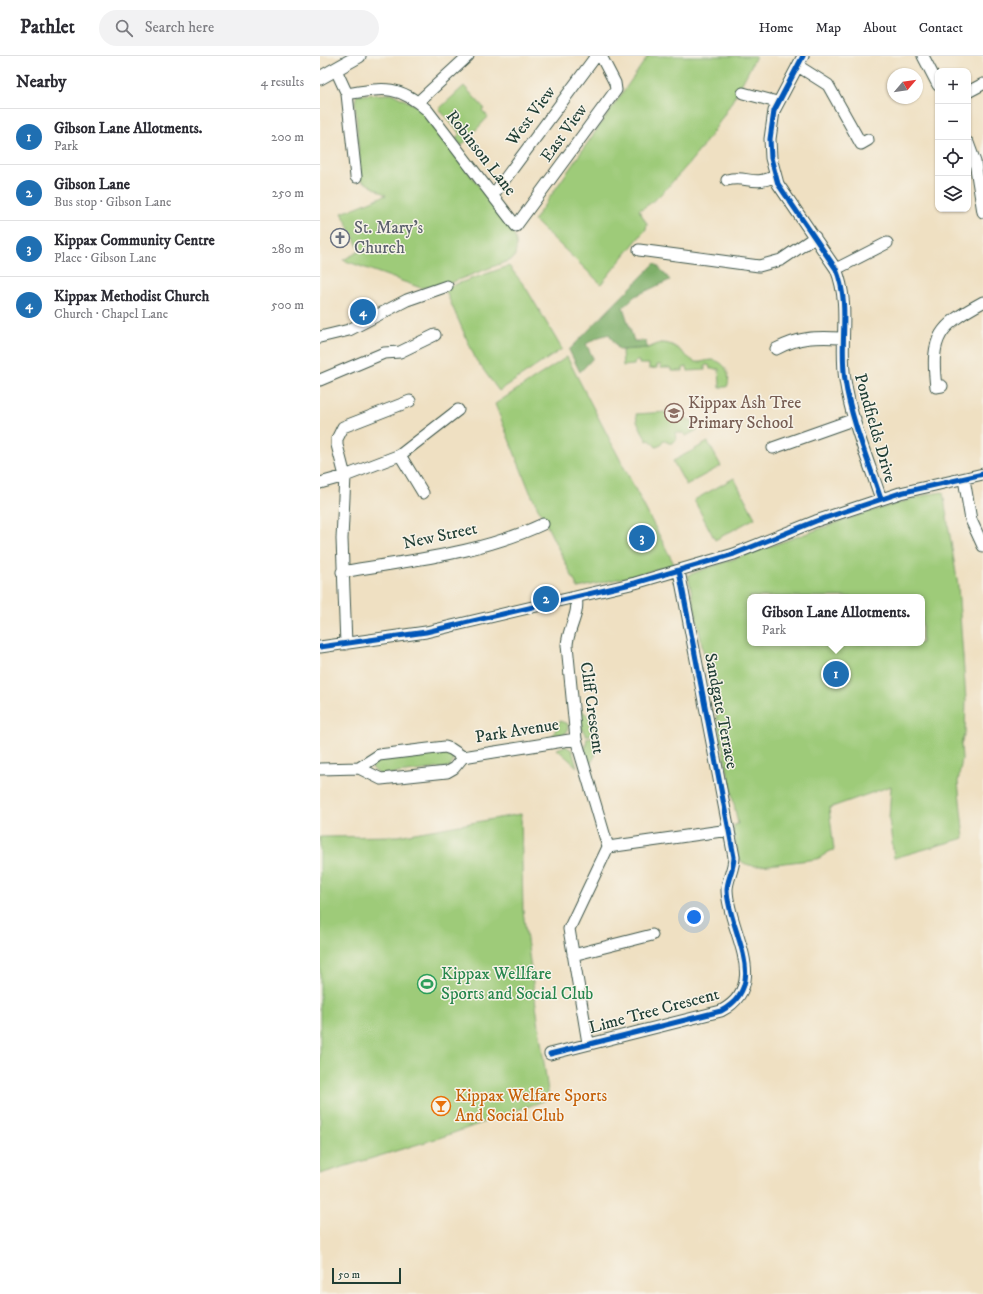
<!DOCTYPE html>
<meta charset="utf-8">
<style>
body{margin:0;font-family:"IM FELL DW Pica",serif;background:#f2f2f3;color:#2b2b33}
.controls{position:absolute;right:12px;top:12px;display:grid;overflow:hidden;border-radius:8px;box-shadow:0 1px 3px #0004}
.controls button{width:36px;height:36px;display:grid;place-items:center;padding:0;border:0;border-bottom:1px solid #e1e1e2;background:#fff;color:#2b2b33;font:20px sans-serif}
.compass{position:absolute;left:567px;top:12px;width:36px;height:36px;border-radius:50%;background:#fff;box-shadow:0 1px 3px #0004;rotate:61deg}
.scale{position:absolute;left:12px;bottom:10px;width:69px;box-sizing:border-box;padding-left:4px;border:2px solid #1f3d34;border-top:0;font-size:11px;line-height:14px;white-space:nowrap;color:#1f3d34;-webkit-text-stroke:3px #f7f3e8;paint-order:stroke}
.you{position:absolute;left:374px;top:861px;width:14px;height:14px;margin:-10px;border:3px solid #fff;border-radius:50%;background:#1a73e8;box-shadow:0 0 0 6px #1a73e833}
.badge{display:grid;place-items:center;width:26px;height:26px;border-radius:50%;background:#1f6fb2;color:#fff;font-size:13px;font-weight:700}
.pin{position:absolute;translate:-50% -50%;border:2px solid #fff;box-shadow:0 1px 4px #0006}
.popup{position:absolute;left:427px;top:538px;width:178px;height:52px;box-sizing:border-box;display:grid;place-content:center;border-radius:8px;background:#fff;filter:drop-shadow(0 1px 3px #0005);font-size:13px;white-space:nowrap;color:#7c7c81}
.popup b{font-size:15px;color:#2b2b33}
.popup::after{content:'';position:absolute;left:50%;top:100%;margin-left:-8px;border:8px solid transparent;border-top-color:#fff}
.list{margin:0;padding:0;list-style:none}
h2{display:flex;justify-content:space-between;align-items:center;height:52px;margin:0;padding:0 16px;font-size:17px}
h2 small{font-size:13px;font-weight:400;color:#7c7c81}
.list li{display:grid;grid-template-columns:26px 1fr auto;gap:12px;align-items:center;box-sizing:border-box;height:56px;padding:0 16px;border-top:1px solid #e1e1e2}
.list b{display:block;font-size:15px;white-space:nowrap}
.list p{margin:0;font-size:13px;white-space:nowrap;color:#7c7c81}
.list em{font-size:13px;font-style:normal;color:#7c7c81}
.icon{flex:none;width:22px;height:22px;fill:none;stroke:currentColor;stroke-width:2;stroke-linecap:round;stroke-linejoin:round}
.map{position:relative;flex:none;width:663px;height:1238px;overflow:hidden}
header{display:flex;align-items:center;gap:24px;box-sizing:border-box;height:56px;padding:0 20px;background:#fff;border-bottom:1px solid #e1e1e2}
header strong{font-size:19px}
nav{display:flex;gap:22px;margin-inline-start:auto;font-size:14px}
.search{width:280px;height:36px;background:#f2f2f3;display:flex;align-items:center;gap:10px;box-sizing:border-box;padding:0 14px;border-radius:22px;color:#7c7c81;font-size:15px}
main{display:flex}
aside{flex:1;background:#fff}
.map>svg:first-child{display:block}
</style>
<header>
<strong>Pathlet</strong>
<div class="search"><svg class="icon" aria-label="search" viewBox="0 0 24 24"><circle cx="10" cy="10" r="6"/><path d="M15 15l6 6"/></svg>Search here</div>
<nav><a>Home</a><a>Map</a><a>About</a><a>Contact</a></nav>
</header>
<main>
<aside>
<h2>Nearby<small>4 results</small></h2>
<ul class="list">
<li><span class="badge">1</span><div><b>Gibson Lane Allotments.</b><p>Park</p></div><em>200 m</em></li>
<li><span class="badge">2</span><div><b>Gibson Lane</b><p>Bus stop · Gibson Lane</p></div><em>250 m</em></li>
<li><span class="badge">3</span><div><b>Kippax Community Centre</b><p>Place · Gibson Lane</p></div><em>280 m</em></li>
<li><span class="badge">4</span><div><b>Kippax Methodist Church</b><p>Church · Chapel Lane</p></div><em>500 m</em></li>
</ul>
</aside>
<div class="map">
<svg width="663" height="1238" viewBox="0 0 663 1238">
<rect width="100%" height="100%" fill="#f7f3e8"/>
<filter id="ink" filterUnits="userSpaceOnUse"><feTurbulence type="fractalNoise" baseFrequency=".025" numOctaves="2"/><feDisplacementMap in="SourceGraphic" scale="8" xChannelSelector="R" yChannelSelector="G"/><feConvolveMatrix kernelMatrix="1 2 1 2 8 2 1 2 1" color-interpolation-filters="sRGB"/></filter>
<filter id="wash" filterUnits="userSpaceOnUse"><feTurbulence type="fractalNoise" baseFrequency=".012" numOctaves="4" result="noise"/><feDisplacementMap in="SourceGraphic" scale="16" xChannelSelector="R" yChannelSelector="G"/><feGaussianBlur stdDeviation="0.9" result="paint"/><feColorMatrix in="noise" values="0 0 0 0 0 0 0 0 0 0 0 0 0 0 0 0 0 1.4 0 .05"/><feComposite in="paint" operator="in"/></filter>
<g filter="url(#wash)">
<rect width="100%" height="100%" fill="#efe0c2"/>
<path fill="#9ecb79" stroke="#5e8456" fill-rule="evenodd" d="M 328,0 L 436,0 C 414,45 389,88 354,124 C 343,136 334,147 319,154 L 327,168 L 326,173 L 281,228 L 214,164 Z
M 144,30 L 164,52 L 162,54 L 168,61 L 141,90 L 136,82 L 140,78 L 119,53 Z
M 73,38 L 99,51 L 188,168 C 195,179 200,190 193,203 L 130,227 L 101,232 L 23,204 L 40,195 L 22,157 L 66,139 L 41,124 L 35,45 L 37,39 Z
M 189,210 L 206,232 L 242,293 L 179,335 L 156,304 L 126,236 L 128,231 Z
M 340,287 C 357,286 362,299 375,306 C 381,307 386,304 392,304 C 405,305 412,319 407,331 L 400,331 L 399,313 L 390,313 L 389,309 L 385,309 L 385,314 L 368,315 L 367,311 L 363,312 L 363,315 L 351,315 L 351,312 L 341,312 L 341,309 L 337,309 L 337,312 L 329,313 L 329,308 L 319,308 L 319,305 L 315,305 L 314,309 L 303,310 L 302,294 L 328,292 Z
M 247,301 L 354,508 L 320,518 L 258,532 L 210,436 L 175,348 Z
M 347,352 L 357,352 L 358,363 L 365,362 L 372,365 L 377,374 L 366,380 L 364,377 L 355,377 L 356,383 L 353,387 L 349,387 L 343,384 L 341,389 L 336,391 L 330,384 L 327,385 L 317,365 L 316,358 L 347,356 Z
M 388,386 L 401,410 L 366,429 L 353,405 Z
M 414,422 L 435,462 L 395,484 L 374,444 Z
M 623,436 L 638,530 L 646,644 L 645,676 L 641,688 L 642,703 L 638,726 L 644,782 L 574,802 L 569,763 L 571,730 L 509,752 L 514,794 C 508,795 504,800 497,803 L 440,810 C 432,810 424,809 419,803 L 413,775 L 414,769 L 418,768 L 368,519 L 542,458 L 609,438 ZM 430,541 L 602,541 L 602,587 L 430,587 Z
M 258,651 L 273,664 L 276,677 L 266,680 L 259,667 Z
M 240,665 L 248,668 L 247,676 L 243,679 L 232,681 Z
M 277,680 L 278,694 L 269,711 L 265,693 L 267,682 Z
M 245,690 L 252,694 L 257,711 L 237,693 Z
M 124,696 L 133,701 L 133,706 L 130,711 L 60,719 L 52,712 L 55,705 Z
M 201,758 L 203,855 L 229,1043 L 125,1080 L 0,1118 L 0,781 L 78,780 Z"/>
<path fill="#7eaf69" stroke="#4e764e" d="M 335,207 L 350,224 L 315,240 L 303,251 L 314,285 L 325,285 L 328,292 L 299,294 L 289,278 L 279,281 L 266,288 L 273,302 L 260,316 L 249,294 Z"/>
</g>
<g filter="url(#ink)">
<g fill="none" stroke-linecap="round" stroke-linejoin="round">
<defs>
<path id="minor" d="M 483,0 L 454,55 L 450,83 L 451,102 L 458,128 L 516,213 C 531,250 519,286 525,324 C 531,364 548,404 561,443
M 603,0 L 618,29
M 478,10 L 508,29 L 541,88 L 548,84
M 16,14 L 27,38 L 36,121
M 648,36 L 663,28
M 423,37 L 457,46
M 27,38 C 63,32 78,28 107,54 L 196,170 L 296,34 L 295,27 L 281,0
M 98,46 L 148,0
M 648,87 L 655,106 L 663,156
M 407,124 C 427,119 433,131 455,120
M 173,139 L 276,0
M 319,194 L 439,210 L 461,204 L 495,181
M 516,213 L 567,187
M 0,281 L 29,274 L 87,244 L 127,230
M 456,293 C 481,280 496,281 523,282
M 0,324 L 64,297 L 80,296 L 115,279
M 622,330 L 616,331 C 610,280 619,270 663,246
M 453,392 L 535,363
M 80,399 L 103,437
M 644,423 L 651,464 L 663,490
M 0,427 L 25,420 L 80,399 L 138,354
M 22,516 C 90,504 160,498 223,468
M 256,541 C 260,558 248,572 247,589 L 256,683 L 288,791
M 26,588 L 22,483 L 25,420 L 17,389 L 17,383 L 23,371 L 90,345
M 0,591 L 106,576 L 315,527 L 414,498 L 496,465 L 580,437 L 663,418
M 39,712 L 59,699 L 125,691 L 131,693 L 143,701
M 0,713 L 39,712 L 61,723 L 127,716 L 134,712 L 143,701 L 256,683
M 288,791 L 409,774
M 253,899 L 332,879
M 268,987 L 249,873 L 288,791
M 230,998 L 401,955 C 452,928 408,875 407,834 C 407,823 414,814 414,801 L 359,515"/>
<path id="major" d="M 0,22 L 39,0"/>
</defs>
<use href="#minor" stroke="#3e5549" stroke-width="13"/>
<use href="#major" stroke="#3e5549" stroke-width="15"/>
<use href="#minor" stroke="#fff" stroke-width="11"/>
<use href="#major" stroke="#fff" stroke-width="13"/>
<defs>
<path id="cycleway" d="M 483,0 L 454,55 L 450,83 L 451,102 L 458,128 L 516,213 C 531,250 519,286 525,324 C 531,364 548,404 561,443
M 0,591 L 106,576 L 315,527 L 414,498 L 496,465 L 580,437 L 663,418
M 230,998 L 401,955 C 452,928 408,875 407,834 C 407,823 414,814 414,801 L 359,515"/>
</defs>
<use href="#cycleway" stroke="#f7f3e8" stroke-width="8"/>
<use href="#cycleway" stroke="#0057b8" stroke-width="5"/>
</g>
</g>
<defs>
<symbol id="church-ring" viewBox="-11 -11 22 22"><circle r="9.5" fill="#f7f3e8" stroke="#6b7280" stroke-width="1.5"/><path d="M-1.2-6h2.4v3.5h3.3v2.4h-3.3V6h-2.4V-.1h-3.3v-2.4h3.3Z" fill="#6b7280"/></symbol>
<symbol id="school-ring" viewBox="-11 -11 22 22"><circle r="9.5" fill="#f7f3e8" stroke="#8d6e63" stroke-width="1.5"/><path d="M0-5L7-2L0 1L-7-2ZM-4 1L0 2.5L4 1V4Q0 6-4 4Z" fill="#8d6e63"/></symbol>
<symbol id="stadium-ring" viewBox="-11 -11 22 22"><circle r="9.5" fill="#f7f3e8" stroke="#2e9e5b" stroke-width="1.5"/><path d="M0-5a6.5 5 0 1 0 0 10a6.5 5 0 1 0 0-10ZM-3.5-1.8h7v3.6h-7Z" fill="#2e9e5b"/></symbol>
<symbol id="bar-ring" viewBox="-11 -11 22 22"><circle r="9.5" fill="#f7f3e8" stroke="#e8710a" stroke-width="1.5"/><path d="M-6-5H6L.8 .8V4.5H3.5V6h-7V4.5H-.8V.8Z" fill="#e8710a"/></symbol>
</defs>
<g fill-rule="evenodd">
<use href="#church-ring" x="9" y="171" width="22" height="22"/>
<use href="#school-ring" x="343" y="346" width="22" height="22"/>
<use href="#stadium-ring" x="96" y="917" width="22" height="22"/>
<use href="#bar-ring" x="110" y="1039" width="22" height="22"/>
</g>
<g text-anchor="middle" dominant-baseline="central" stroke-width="3" stroke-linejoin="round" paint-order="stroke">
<g font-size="17" fill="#1f3d34" stroke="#f7f3e8">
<text transform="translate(211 60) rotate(-53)">West View</text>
<text transform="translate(244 77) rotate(-54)">East View</text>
<text transform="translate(161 97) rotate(52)">Robinson Lane</text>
<text transform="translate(555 372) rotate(74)">Pondfields Drive</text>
<text transform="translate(120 480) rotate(-12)">New Street</text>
<text transform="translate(272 652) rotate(82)">Cliff Crescent</text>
<text transform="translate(401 655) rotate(79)">Sandgate Terrace</text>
<text transform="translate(197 675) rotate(-9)">Park Avenue</text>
<text transform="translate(334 955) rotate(-15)">Lime Tree Crescent</text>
</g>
<g font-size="17" fill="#5b616d" stroke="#f7f3e8" text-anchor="start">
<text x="34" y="172">St. Mary's<tspan x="34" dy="20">Church</tspan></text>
</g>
<g font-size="17" fill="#785e54" stroke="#f7f3e8" text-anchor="start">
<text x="368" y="347">Kippax Ash Tree<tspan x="368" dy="20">Primary School</tspan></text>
</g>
<g font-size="17" fill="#27864d" stroke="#f7f3e8" text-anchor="start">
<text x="121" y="918">Kippax Wellfare<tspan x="121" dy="20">Sports and Social Club</tspan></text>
</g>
<g font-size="17" fill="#c56008" stroke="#f7f3e8" text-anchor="start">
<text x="135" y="1040">Kippax Welfare Sports<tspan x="135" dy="20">And Social Club</tspan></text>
</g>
</g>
</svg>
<div class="controls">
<button>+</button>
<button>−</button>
<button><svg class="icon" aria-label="locate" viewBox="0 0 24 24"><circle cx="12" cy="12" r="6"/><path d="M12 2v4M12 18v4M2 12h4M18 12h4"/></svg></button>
<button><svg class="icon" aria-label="layers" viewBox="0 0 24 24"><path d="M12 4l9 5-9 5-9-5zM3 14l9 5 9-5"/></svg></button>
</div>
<svg class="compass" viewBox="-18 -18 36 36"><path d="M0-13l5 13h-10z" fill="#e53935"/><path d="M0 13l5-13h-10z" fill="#7c7c81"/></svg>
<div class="scale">50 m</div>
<div class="you"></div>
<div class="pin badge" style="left:516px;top:618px">1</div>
<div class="popup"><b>Gibson Lane Allotments.</b>Park</div>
<div class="pin badge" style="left:226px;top:543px">2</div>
<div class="pin badge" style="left:322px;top:482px">3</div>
<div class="pin badge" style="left:43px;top:256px">4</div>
</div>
</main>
